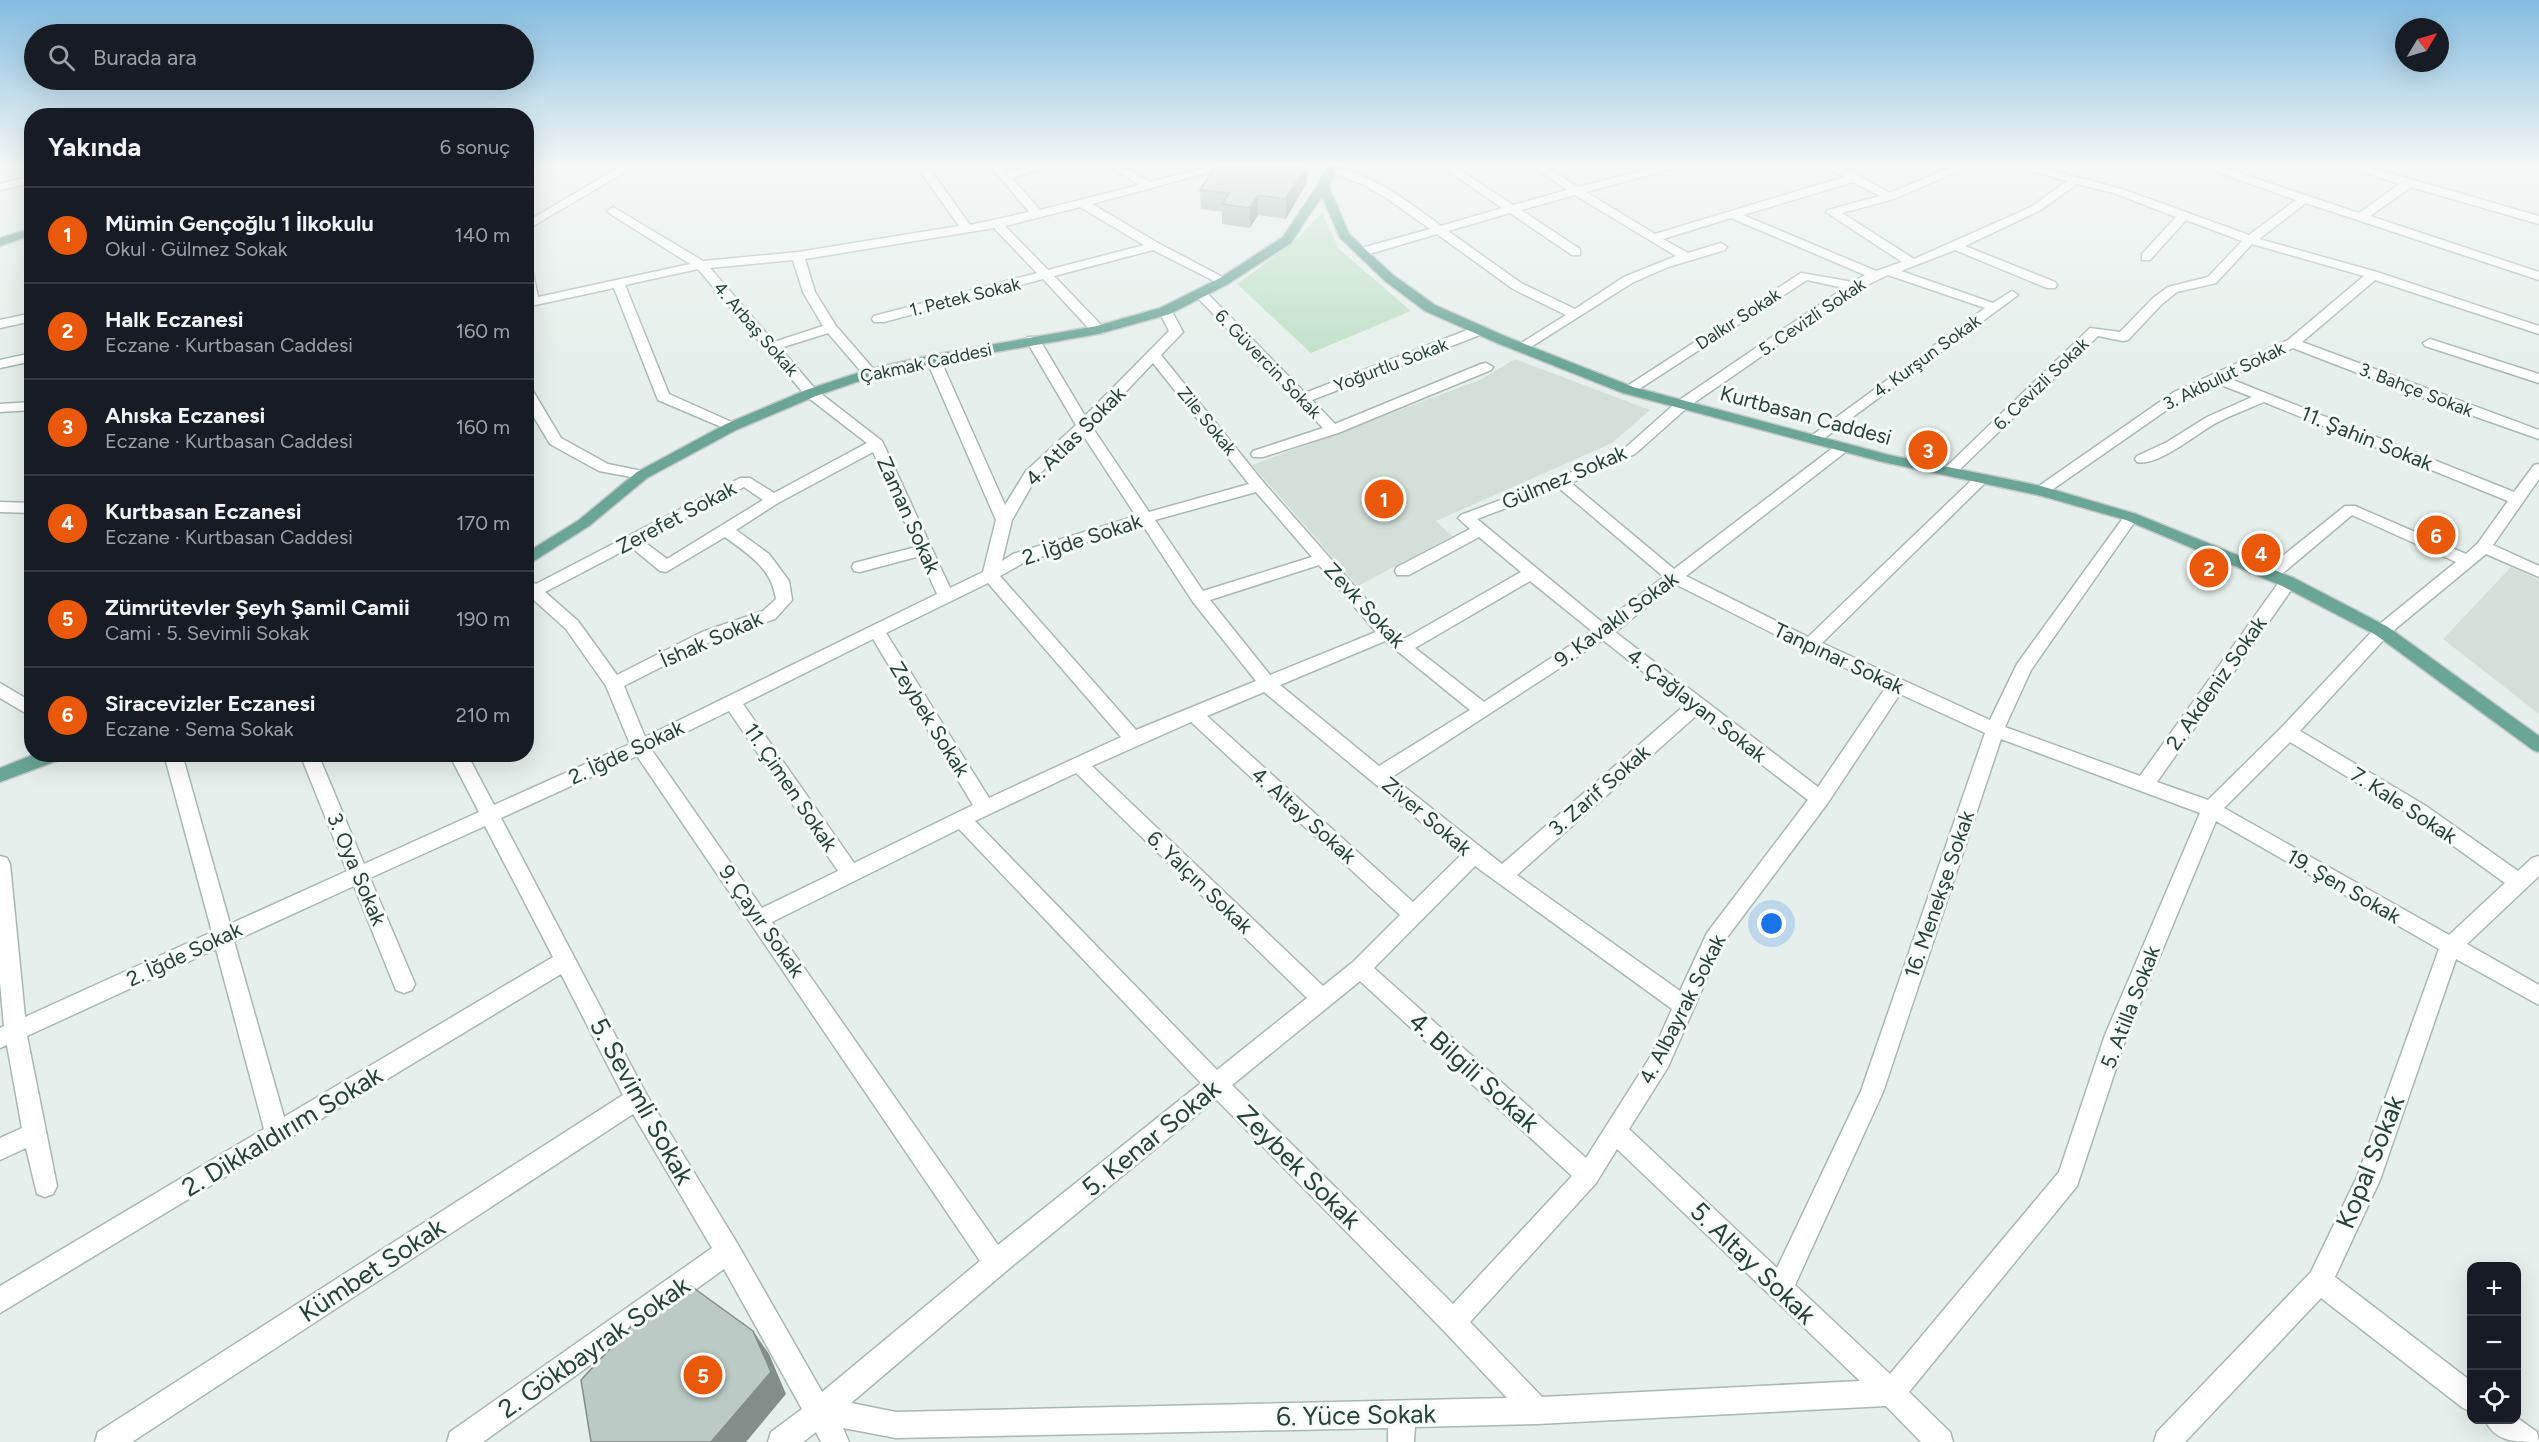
<!DOCTYPE html>
<html lang="tr">
<meta charset="utf-8">
<style>
body{margin:0;font-family:Figtree,sans-serif;background:#20242c;color:#f1f3f6}
.controls{position:absolute;right:18px;bottom:18px;display:grid;overflow:hidden;border-radius:12px;box-shadow:0 6px 24px #0002}
.controls button{width:54px;height:54px;display:grid;place-items:center;padding:0;border:0;border-bottom:2px solid #363941;background:#171b24;color:#f1f3f6;font:30px sans-serif}
.compass{position:absolute;left:2395px;top:18px;width:54px;height:54px;border-radius:50%;background:#171b24;box-shadow:0 6px 24px #0002;rotate:52deg}
.you{position:absolute;left:1772px;top:924px;width:21px;height:21px;margin:-15px;border:4px solid #fff;border-radius:50%;background:#1a73e8;box-shadow:0 0 0 9px #1a73e833}
.badge{display:grid;place-items:center;width:39px;height:39px;border-radius:50%;background:#ea580c;color:#fff;font-size:20px;font-weight:700}
.pin{position:absolute;translate:-50% -50%;border:3px solid #fff;box-shadow:0 2px 6px #0006}
.list{margin:0;padding:0;list-style:none}
h2{display:flex;justify-content:space-between;align-items:center;height:78px;margin:0;padding:0 24px;font-size:26px}
h2 small{font-size:20px;font-weight:400;color:#9ea1a6}
.list li{display:grid;grid-template-columns:39px 1fr auto;gap:18px;align-items:center;box-sizing:border-box;height:96px;padding:0 24px;border-top:2px solid #363941}
.list b{display:block;font-size:22px;white-space:nowrap}
.list p{margin:0;font-size:20px;white-space:nowrap;color:#9ea1a6}
.list em{font-size:20px;font-style:normal;color:#9ea1a6}
.icon{flex:none;width:33px;height:33px;fill:none;stroke:currentColor;stroke-width:2;stroke-linecap:round;stroke-linejoin:round}
.map{position:relative;flex:none;width:2539px;height:1442px;overflow:hidden}
.search{position:absolute;background:#171b24;box-shadow:0 6px 24px #0002;left:24px;top:24px;width:510px;height:66px;display:flex;align-items:center;gap:15px;box-sizing:border-box;padding:0 21px;border-radius:33px;color:#9ea1a6;font-size:22px}
.panel{position:absolute;background:#171b24;box-shadow:0 6px 24px #0002;left:24px;top:108px;width:510px;height:654px;border-radius:24px}
.map>svg:first-child{display:block}
</style>
<div class="map">
<svg width="2539" height="1442" viewBox="0 0 2539 1442">
<rect width="100%" height="100%" fill="#e6efeb"/>
<path fill="#d4dfda" d="M 1515,359 L 1650,410 L 1612,443 L 1436,521 L 1452,536 L 1358,586 L 1252,465 L 1480,380 Z
M 2511,567 L 2539,580 L 2539,714 L 2443,639 Z"/>
<path fill="#bfe0c8" d="M 1322,213 L 1339,249 L 1411,311 L 1311,353 L 1237,284 L 1294,242 Z"/>
<g fill="none" stroke-linecap="round" stroke-linejoin="round">
<defs>
<path id="minor" d="M 625,164 L 639,164 L 526,230 L 526,222 Z
M 915,164 L 926,164 L 970,225 L 1029,212 L 989,164 L 1000,164 L 1008,173 L 1040,164 L 1059,164 L 1012,178 L 1040,210 L 1139,185 L 1105,164 L 1119,164 L 1150,182 L 1220,164 L 1240,164 L 1092,204 L 1158,243 L 1230,281 L 1228,284 L 1220,284 L 1153,250 L 1054,276 L 1103,327 L 1105,330 L 1103,333 L 1093,333 L 1043,279 L 884,322 L 874,322 L 872,319 L 874,316 L 1037,273 L 994,228 L 805,259 L 815,292 L 836,326 L 877,373 L 875,376 L 865,376 L 828,333 L 780,348 L 816,390 L 882,441 L 950,588 L 983,572 L 996,520 L 926,359 L 928,356 L 933,355 L 940,359 L 1005,505 L 1026,471 L 1076,425 L 1026,340 L 1028,337 L 1038,337 L 1085,416 L 1169,331 L 1159,311 L 1165,307 L 1170,308 L 1183,332 L 1161,355 L 1264,483 L 1393,630 L 1404,639 L 1521,572 L 1479,537 L 1409,575 L 1397,575 L 1395,571 L 1397,567 L 1470,529 L 1458,518 L 1461,515 L 1556,479 L 1625,448 L 1678,401 L 1844,288 L 1807,280 L 1633,393 L 1623,393 L 1621,390 L 1801,273 L 1853,282 L 1865,275 L 1731,218 L 1663,239 L 1688,253 L 1721,243 L 1727,247 L 1725,250 L 1668,267 L 1632,283 L 1523,352 L 1518,351 L 1516,348 L 1518,345 L 1566,315 L 1513,289 L 1437,234 L 1366,255 L 1358,255 L 1358,249 L 1430,229 L 1388,199 L 1362,184 L 1307,164 C 1359,164 1401,196 1441,226 L 1502,208 L 1438,164 L 1451,164 L 1513,205 L 1567,190 L 1530,164 L 1543,164 L 1578,187 L 1669,164 L 1689,164 L 1586,192 L 1655,234 L 1844,177 L 1823,164 L 1837,164 L 1890,193 L 1958,164 L 1974,164 L 1894,199 L 1842,213 L 1914,259 L 2031,207 L 2067,181 L 2006,164 L 2026,164 L 2122,189 L 2249,235 L 2296,200 L 2195,164 L 2212,164 L 2359,213 L 2400,184 L 2340,164 L 2358,164 L 2539,216 L 2539,224 L 2411,187 L 2370,216 L 2539,272 L 2539,280 L 2306,203 L 2259,239 L 2377,272 L 2539,326 L 2539,334 L 2375,280 L 2302,342 L 2539,430 L 2539,439 L 2417,396 L 2293,348 L 2228,378 L 2514,492 L 2534,465 L 2539,464 L 2539,479 L 2493,545 L 2539,566 L 2539,577 L 2486,554 L 2388,635 L 2300,731 L 2426,806 L 2518,871 L 2532,858 L 2539,856 L 2539,876 L 2467,944 L 2539,985 L 2539,1005 L 2456,959 L 2380,1180 L 2335,1277 L 2472,1382 L 2472,1412 L 2463,1408 L 2321,1298 L 2185,1442 L 2154,1442 L 2157,1432 L 2311,1272 L 2357,1177 L 2439,949 L 2216,821 L 2127,1035 L 2077,1186 L 1909,1392 L 1950,1432 L 1953,1442 L 1921,1442 L 1886,1406 L 1537,1424 L 1415,1427 L 1414,1442 L 1388,1442 L 1388,1428 L 896,1438 L 843,1428 L 849,1442 L 821,1442 L 816,1432 L 803,1442 L 768,1442 L 771,1432 L 802,1409 L 724,1269 L 483,1442 L 447,1442 L 450,1432 L 712,1248 L 633,1114 L 132,1442 L 95,1442 L 98,1432 L 623,1095 L 561,974 L 0,1313 L 0,1286 L 264,1129 L 216,949 L 27,1036 L 57,1186 L 53,1194 L 45,1197 L 37,1194 L 26,1148 L 0,1160 L 0,1138 L 22,1128 L 7,1045 L 0,1048 L 0,1028 L 4,1026 L 0,982 L 0,856 L 7,858 L 10,864 L 25,1017 L 212,932 L 164,754 L 182,754 L 230,924 L 347,871 L 300,754 L 318,754 L 364,864 L 479,812 L 449,754 L 467,754 L 494,805 L 630,744 L 606,686 L 566,629 L 526,593 L 526,579 L 536,584 L 740,478 L 750,478 L 774,493 L 867,443 L 806,396 L 698,269 L 625,285 L 669,394 L 736,424 L 738,427 L 731,431 L 658,400 L 614,288 L 526,307 L 526,265 L 532,269 L 538,297 L 690,264 L 609,213 L 607,211 L 613,207 L 703,261 L 798,252 L 959,226 ZM 1853,182 L 1880,196 L 1828,210 L 1826,212 L 1902,262 L 1876,271 L 1743,215 ZM 2077,184 L 2114,193 L 2176,217 L 2142,254 L 2142,260 L 2150,260 L 2186,220 L 2242,241 L 2208,277 L 2168,287 L 2153,298 L 2120,332 L 2090,328 L 1945,468 L 1943,471 L 1945,474 L 1955,474 L 2098,336 L 2123,341 L 2128,340 L 2162,304 L 2177,292 L 2216,283 L 2252,244 L 2364,276 L 2288,340 L 2174,392 L 2036,488 L 2033,491 L 2036,494 L 2046,494 L 2184,398 L 2216,383 L 2252,397 L 2207,417 L 2167,442 L 2137,456 L 2135,459 L 2137,462 C 2157,467 2198,433 2216,423 C 2231,415 2248,409 2264,402 L 2508,501 L 2478,543 L 2466,554 L 2355,506 L 2345,506 L 2265,570 L 2263,574 L 2265,578 L 2277,578 L 2352,515 L 2456,562 L 2376,627 L 2282,727 L 2208,800 L 2157,782 L 2294,586 L 2296,582 L 2294,578 L 2282,578 L 2140,776 L 2005,727 L 2031,670 L 2136,520 L 2139,517 L 2136,514 L 2126,514 L 2017,664 L 1990,720 L 1822,643 L 1987,481 L 1989,478 L 1987,475 L 1977,475 L 1808,637 L 1686,576 L 1848,450 L 1850,447 L 1848,444 L 1838,444 L 1674,569 L 1571,483 L 1635,454 L 1688,407 L 1859,289 L 1888,275 L 1985,308 L 1807,439 L 1814,443 L 1819,442 L 2018,295 L 2012,291 L 1993,303 L 1901,271 L 1955,250 L 2047,288 L 2055,288 L 2057,285 L 2055,282 L 1965,246 L 2039,211 ZM 1575,195 L 1676,256 L 1624,277 L 1575,309 L 1521,283 L 1448,231 L 1510,213 L 1572,255 L 1580,255 L 1580,249 L 1521,210 ZM 1080,207 L 1144,245 L 1048,270 L 1005,226 ZM 793,260 L 803,292 L 823,326 L 774,342 L 710,268 ZM 1153,363 L 1249,484 L 1149,512 L 1092,427 ZM 1083,435 L 1136,516 L 1013,554 L 1002,561 L 1012,520 L 1037,476 ZM 873,452 L 916,547 L 854,563 L 852,567 L 854,571 L 860,572 L 920,556 L 937,594 L 645,737 L 624,686 L 714,640 L 775,619 L 792,600 L 789,581 L 769,554 L 736,530 L 778,503 ZM 744,487 L 763,500 L 667,559 L 643,541 ZM 1559,488 L 1664,577 L 1603,623 L 1477,519 ZM 1256,492 L 1312,557 L 1203,591 L 1155,520 ZM 1142,524 L 1193,602 L 1256,681 L 1136,730 L 1000,576 L 1025,562 ZM 725,537 C 749,555 771,567 776,599 L 763,611 L 702,632 L 617,675 L 578,621 L 545,592 L 631,547 L 660,571 L 666,572 ZM 1319,565 L 1376,632 L 1270,675 L 1210,600 ZM 1530,581 L 1592,631 L 1484,702 L 1415,648 ZM 988,583 L 1121,737 L 989,798 L 886,633 ZM 1675,584 L 1804,649 L 1886,687 L 1818,787 L 1615,632 ZM 873,639 L 973,805 L 854,863 L 743,704 ZM 1603,640 L 1685,705 L 1502,864 L 1392,777 ZM 1385,641 L 1470,710 L 1379,766 L 1280,685 ZM 1264,692 L 1461,855 L 1413,902 L 1207,716 ZM 1900,694 L 1985,733 L 1861,1091 L 1777,1268 L 1629,1129 L 1668,1067 L 1722,944 L 1827,804 ZM 729,711 L 838,871 L 762,908 L 651,749 ZM 1697,715 L 1808,800 L 1707,933 L 1680,991 L 1517,875 ZM 1191,722 L 1400,915 L 1353,962 L 1323,986 L 1092,766 ZM 2001,739 L 2200,813 L 2105,1035 L 2059,1172 L 1890,1374 L 1795,1285 L 1883,1092 ZM 2290,742 L 2412,816 L 2505,883 L 2449,935 L 2224,808 ZM 637,756 L 980,1261 L 822,1392 L 737,1243 L 645,1092 L 501,818 ZM 1076,773 L 1307,998 L 1217,1070 L 975,821 ZM 485,826 L 553,957 L 284,1117 L 234,941 L 354,886 L 396,990 L 404,993 L 412,990 L 415,984 L 370,878 ZM 959,829 L 1201,1083 L 998,1245 L 772,922 ZM 1475,866 L 1672,1009 L 1652,1054 L 1586,1158 L 1374,968 ZM 1360,981 L 1572,1176 L 1453,1304 L 1232,1085 ZM 1216,1099 L 1444,1331 L 1507,1398 L 896,1412 L 851,1403 L 1005,1272 ZM 1617,1149 L 1860,1381 L 1542,1397 L 1470,1322 L 1596,1183 Z
M 2509,164 L 2525,164 L 2533,169 L 2527,172 Z
M 32,176 L 32,183 L 0,190 L 0,184 Z
M 1200,289 L 1204,290 L 1305,393 L 1475,327 L 1485,327 L 1487,330 L 1485,333 L 1312,400 L 1335,424 L 1481,364 L 1486,363 L 1493,367 L 1491,370 L 1338,433 L 1263,457 L 1253,457 L 1251,454 L 1253,451 L 1323,428 L 1196,296 L 1194,293 Z
M 32,313 L 32,321 L 0,328 L 0,320 Z
M 2430,339 L 2539,374 L 2539,383 L 2425,346 L 2423,343 Z
M 32,353 L 32,361 L 0,368 L 0,360 Z
M 526,387 L 533,391 L 561,438 L 608,464 L 647,472 L 649,475 L 647,478 L 642,479 L 599,471 L 550,444 L 526,404 Z
M 32,402 L 32,410 L 0,412 L 0,404 Z
M 0,502 L 32,503 L 32,513 L 0,512 Z
M 0,683 L 32,702 L 32,717 L 0,698 Z
M 2516,1417 L 2537,1432 L 2539,1442 C 2515,1442 2495,1442 2485,1420 L 2516,1420 Z"/>
<path id="major" d="M 1323,164 L 1336,164 L 1338,167 L 1329,186 L 1349,234 L 1393,275 L 1435,305 L 1507,337 L 1633,387 L 1889,455 L 2041,486 L 2136,514 L 2294,578 L 2388,627 L 2539,736 L 2539,752 L 2533,750 L 2376,635 L 2282,586 L 2126,520 L 2038,495 L 1883,462 L 1623,393 L 1497,343 L 1425,311 L 1385,281 L 1340,238 L 1322,196 L 1291,243 L 1228,284 L 1170,314 L 1098,334 L 933,363 L 874,376 L 816,396 L 736,430 L 647,478 L 589,526 L 526,566 L 526,553 L 579,520 L 637,472 L 726,424 L 806,390 L 870,369 L 933,355 L 1097,326 L 1160,308 L 1220,278 L 1283,237 L 1317,186 L 1326,168 Z
M 32,228 L 32,235 L 0,246 L 0,238 Z
M 35,754 L 64,754 L 62,759 L 0,782 L 0,768 Z"/>
</defs>
<use href="#minor" stroke="#a8b8b2" stroke-width="3"/>
<use href="#major" stroke="#c2cac8" stroke-width="3"/>
<use href="#minor" fill="#fff" fill-rule="evenodd"/>
<use href="#major" fill="#6aa596" fill-rule="evenodd"/>
</g>
<path fill="#a1aea9" d="M 1217,164 L 1308,164 L 1307,182 L 1286,219 L 1258,215 L 1250,228 L 1222,224 L 1222,212 L 1201,209 L 1200,190 Z"/>
<path fill="#838d89" d="M 1307,164 L 1308,164 L 1307,182 L 1286,219 L 1286,199 Z
M 1258,195 L 1258,215 L 1250,228 L 1250,208 Z
M 753,1331 L 769,1354 L 786,1394 L 746,1442 L 711,1442 Z"/>
<path fill="#bbcac4" stroke="#838d89" stroke-width="1.5" d="M 1217,164 L 1307,164 L 1286,199 L 1258,195 L 1250,208 L 1222,204 L 1229,193 L 1200,190 Z
M 691,1286 L 753,1331 L 771,1372 L 711,1442 L 591,1442 L 581,1380 L 659,1296 Z"/>
<linearGradient id="sky" x2="0" y2="1"><stop stop-color="#84bce0"/><stop offset="0.45" stop-color="#f4f8f6"/><stop offset="1" stop-color="#f4f8f6" stop-opacity="0"/></linearGradient>
<rect width="2539" height="366" fill="url(#sky)"/>
<g text-anchor="middle" dominant-baseline="central" stroke-width="6" stroke-linejoin="round" paint-order="stroke">
<g font-size="18" fill="#24423a" stroke="#f7fbf9">
<text transform="translate(965 297) rotate(-14)">1. Petek Sokak</text>
<text transform="translate(1812 317) rotate(-34)">5. Cevizli Sokak</text>
<text transform="translate(1738 319) rotate(-33)">Dalkır Sokak</text>
<text transform="translate(756 329) rotate(49)">4. Arbaş Sokak</text>
<text transform="translate(1927 356) rotate(-36)">4. Kurşun Sokak</text>
<text transform="translate(926 363) rotate(-12)">Çakmak Caddesi</text>
<text transform="translate(1268 364) rotate(46)">6. Güvercin Sokak</text>
<text transform="translate(1391 365) rotate(-21)">Yoğurtlu Sokak</text>
<text transform="translate(2224 376) rotate(-26)">3. Akbulut Sokak</text>
<text transform="translate(2041 384) rotate(-44)">6. Cevizli Sokak</text>
<text transform="translate(2416 390) rotate(21)">3. Bahçe Sokak</text>
<text transform="translate(1207 421) rotate(51)">Zile Sokak</text>
</g>
<g font-size="21" fill="#24423a" stroke="#f7fbf9">
<text transform="translate(1806 415) rotate(15)">Kurtbasan Caddesi</text>
<text transform="translate(1075 436) rotate(-45)">4. Atlas Sokak</text>
<text transform="translate(2367 438) rotate(22)">11. Şahin Sokak</text>
<text transform="translate(1564 477) rotate(-23)">Gülmez Sokak</text>
<text transform="translate(909 515) rotate(66)">Zaman Sokak</text>
<text transform="translate(676 517) rotate(-28)">Zerefet Sokak</text>
<text transform="translate(1082 539) rotate(-18)">2. İğde Sokak</text>
<text transform="translate(1365 605) rotate(47)">Zevk Sokak</text>
<text transform="translate(1616 619) rotate(-36)">9. Kavaklı Sokak</text>
<text transform="translate(711 639) rotate(-24)">İshak Sokak</text>
<text transform="translate(1839 658) rotate(25)">Tanpınar Sokak</text>
<text transform="translate(2216 683) rotate(-55)">2. Akdeniz Sokak</text>
<text transform="translate(1697 705) rotate(38)">4. Çağlayan Sokak</text>
<text transform="translate(930 719) rotate(58)">Zeybek Sokak</text>
<text transform="translate(626 752) rotate(-25)">2. İğde Sokak</text>
<text transform="translate(791 787) rotate(56)">11. Çimen Sokak</text>
<text transform="translate(1599 790) rotate(-41)">3. Zarif Sokak</text>
<text transform="translate(2404 805) rotate(33)">7. Kale Sokak</text>
<text transform="translate(1304 815) rotate(42)">4. Altay Sokak</text>
<text transform="translate(1427 816) rotate(40)">Ziver Sokak</text>
<text transform="translate(357 869) rotate(67)">3. Oya Sokak</text>
<text transform="translate(1200 882) rotate(44)">6. Yalçın Sokak</text>
<text transform="translate(2344 886) rotate(30)">19. Şen Sokak</text>
<text transform="translate(1939 894) rotate(-71)">16. Menekşe Sokak</text>
<text transform="translate(762 921) rotate(55)">9. Çayır Sokak</text>
<text transform="translate(184 954) rotate(-25)">2. İğde Sokak</text>
<text transform="translate(2130 1007) rotate(-69)">5. Atilla Sokak</text>
<text transform="translate(1682 1009) rotate(-63)">4. Albayrak Sokak</text>
</g>
<g font-size="26" fill="#24423a" stroke="#f7fbf9">
<text transform="translate(1474 1072) rotate(42)">4. Bilgili Sokak</text>
<text transform="translate(642 1101) rotate(61)">5. Sevimli Sokak</text>
<text transform="translate(282 1131) rotate(-31)">2. Dikkaldırım Sokak</text>
<text transform="translate(1151 1138) rotate(-39)">5. Kenar Sokak</text>
<text transform="translate(2370 1162) rotate(-68)">Kopal Sokak</text>
<text transform="translate(1299 1167) rotate(45)">Zeybek Sokak</text>
<text transform="translate(1753 1263) rotate(44)">5. Altay Sokak</text>
<text transform="translate(372 1270) rotate(-33)">Kümbet Sokak</text>
<text transform="translate(594 1347) rotate(-35)">2. Gökbayrak Sokak</text>
<text transform="translate(1356 1415) rotate(-1)">6. Yüce Sokak</text>
</g>
</g>
</svg>
<div class="controls">
<button>+</button>
<button>−</button>
<button><svg class="icon" aria-label="locate" viewBox="0 0 24 24"><circle cx="12" cy="12" r="6"/><path d="M12 2v4M12 18v4M2 12h4M18 12h4"/></svg></button>
</div>
<svg class="compass" viewBox="-18 -18 36 36"><path d="M0-13l5 13h-10z" fill="#e53935"/><path d="M0 13l5-13h-10z" fill="#9ea1a6"/></svg>
<div class="you"></div>
<div class="pin badge" style="left:1384px;top:499px">1</div>
<div class="pin badge" style="left:2209px;top:568px">2</div>
<div class="pin badge" style="left:1928px;top:450px">3</div>
<div class="pin badge" style="left:2261px;top:553px">4</div>
<div class="pin badge" style="left:703px;top:1375px">5</div>
<div class="pin badge" style="left:2436px;top:535px">6</div>
<div class="search"><svg class="icon" aria-label="search" viewBox="0 0 24 24"><circle cx="10" cy="10" r="6"/><path d="M15 15l6 6"/></svg>Burada ara</div>
<section class="panel">
<h2>Yakında<small>6 sonuç</small></h2>
<ul class="list">
<li><span class="badge">1</span><div><b>Mümin Gençoğlu 1 İlkokulu</b><p>Okul · Gülmez Sokak</p></div><em>140 m</em></li>
<li><span class="badge">2</span><div><b>Halk Eczanesi</b><p>Eczane · Kurtbasan Caddesi</p></div><em>160 m</em></li>
<li><span class="badge">3</span><div><b>Ahıska Eczanesi</b><p>Eczane · Kurtbasan Caddesi</p></div><em>160 m</em></li>
<li><span class="badge">4</span><div><b>Kurtbasan Eczanesi</b><p>Eczane · Kurtbasan Caddesi</p></div><em>170 m</em></li>
<li><span class="badge">5</span><div><b>Zümrütevler Şeyh Şamil Camii</b><p>Cami · 5. Sevimli Sokak</p></div><em>190 m</em></li>
<li><span class="badge">6</span><div><b>Siracevizler Eczanesi</b><p>Eczane · Sema Sokak</p></div><em>210 m</em></li>
</ul>
</section>
</div>
